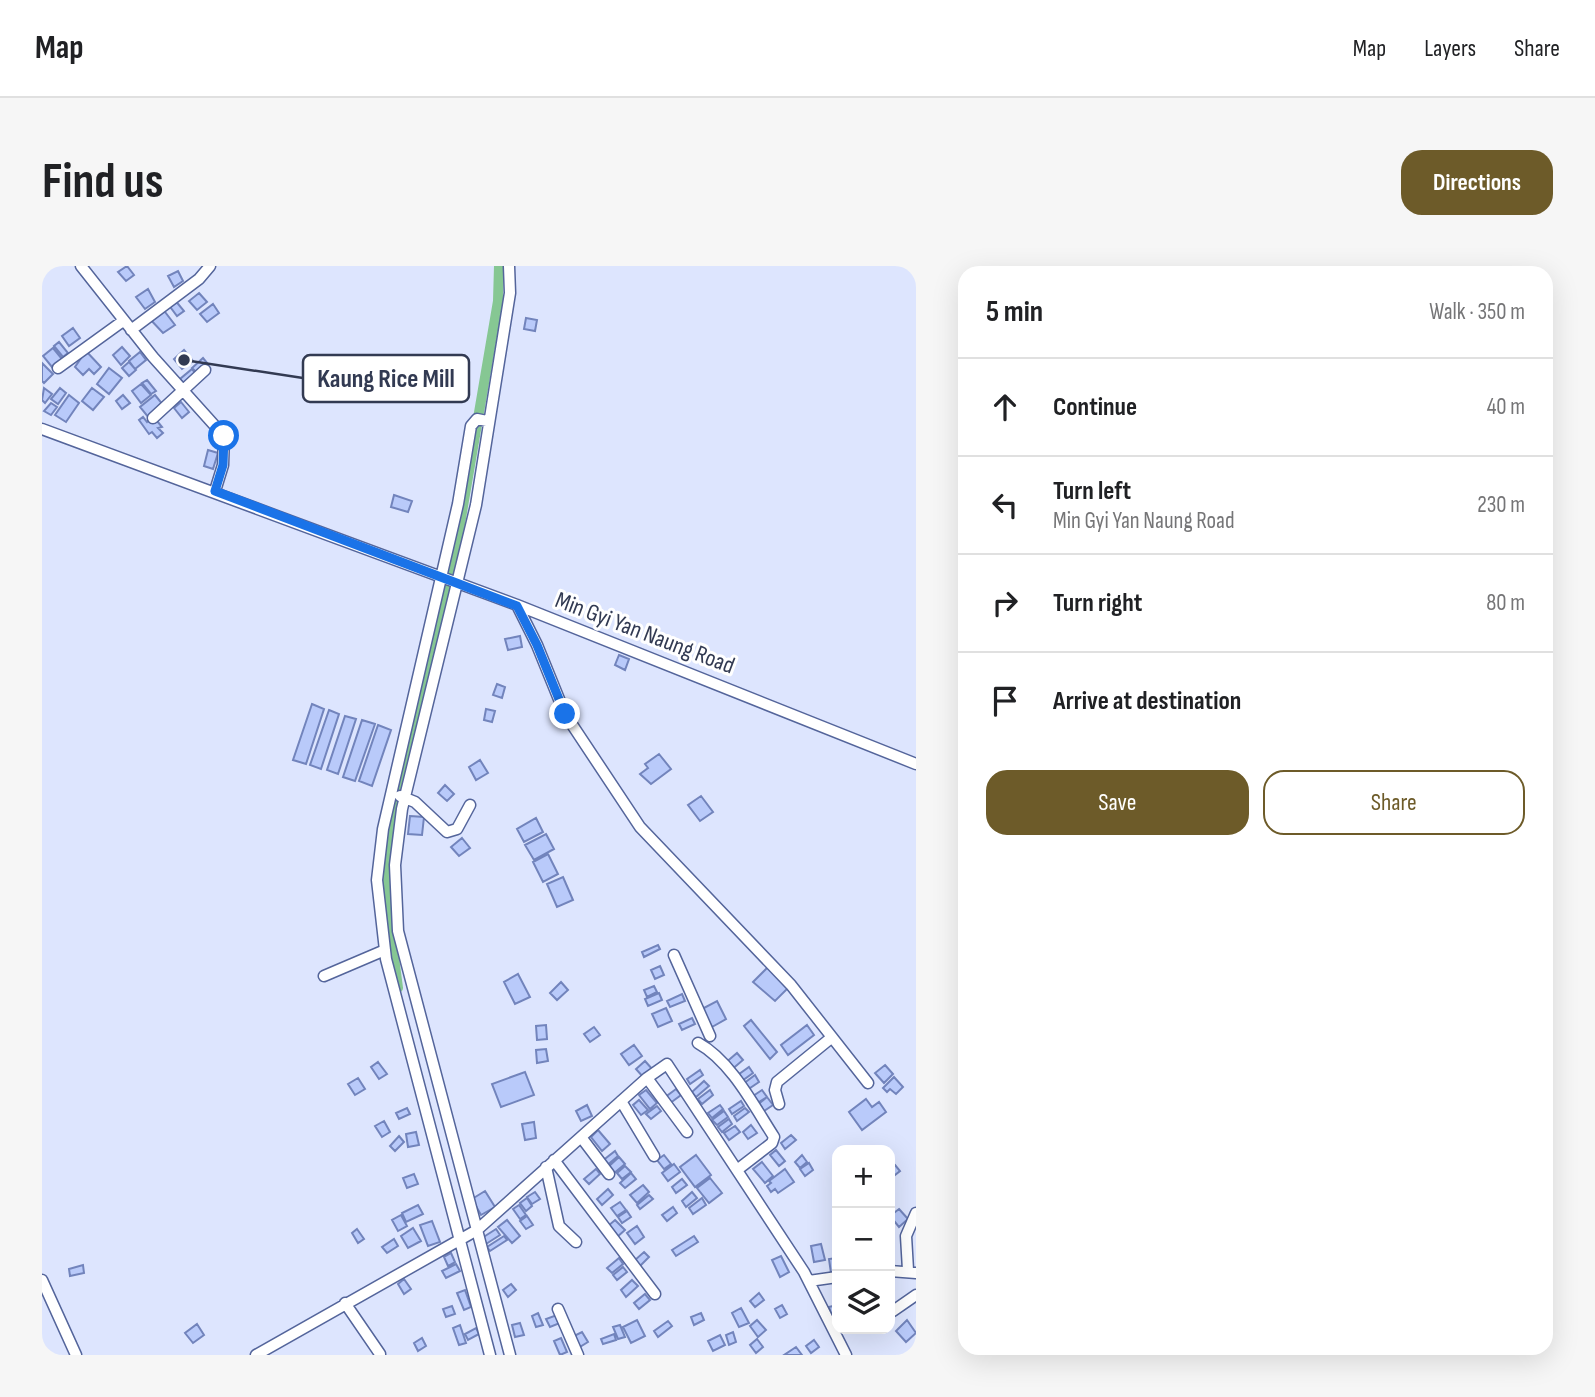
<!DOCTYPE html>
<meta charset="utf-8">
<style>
body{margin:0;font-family:"Sofia Sans Condensed",sans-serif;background:#f6f6f6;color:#202124}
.controls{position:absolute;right:21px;bottom:21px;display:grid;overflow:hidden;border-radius:14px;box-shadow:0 7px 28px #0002}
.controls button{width:63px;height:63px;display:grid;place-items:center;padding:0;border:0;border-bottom:2px solid #e0e0e0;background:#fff;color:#202124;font:35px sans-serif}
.stop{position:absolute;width:21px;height:21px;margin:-16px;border:5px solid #1a73e8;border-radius:50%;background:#fff}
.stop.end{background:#1a73e8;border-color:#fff;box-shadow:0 2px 7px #0008}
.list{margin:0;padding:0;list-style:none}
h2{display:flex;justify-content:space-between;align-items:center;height:91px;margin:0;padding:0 28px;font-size:30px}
h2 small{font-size:23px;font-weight:400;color:#757577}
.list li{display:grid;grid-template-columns:46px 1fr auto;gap:21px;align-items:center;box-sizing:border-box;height:98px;padding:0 28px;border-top:2px solid #e0e0e0}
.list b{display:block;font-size:26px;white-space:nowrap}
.list p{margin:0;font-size:23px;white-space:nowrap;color:#757577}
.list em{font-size:23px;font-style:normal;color:#757577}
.actions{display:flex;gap:14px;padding:21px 28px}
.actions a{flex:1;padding:16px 0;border:2px solid #6d5b29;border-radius:21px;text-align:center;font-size:24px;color:#6d5b29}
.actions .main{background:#6d5b29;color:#fff}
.icon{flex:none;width:38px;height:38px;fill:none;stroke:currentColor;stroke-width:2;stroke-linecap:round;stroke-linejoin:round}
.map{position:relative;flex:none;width:874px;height:1089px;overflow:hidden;border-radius:21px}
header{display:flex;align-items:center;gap:42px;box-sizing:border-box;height:98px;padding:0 35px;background:#fff;border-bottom:2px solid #e0e0e0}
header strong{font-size:33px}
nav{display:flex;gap:38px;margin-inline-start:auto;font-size:24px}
.intro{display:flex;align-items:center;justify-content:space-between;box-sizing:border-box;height:168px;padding:0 42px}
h1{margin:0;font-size:49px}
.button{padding:18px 32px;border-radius:21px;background:#6d5b29;color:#fff;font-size:24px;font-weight:700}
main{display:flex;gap:42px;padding:0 42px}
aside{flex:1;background:#fff;border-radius:21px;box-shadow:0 7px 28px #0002}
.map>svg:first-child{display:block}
</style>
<header>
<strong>Map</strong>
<nav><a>Map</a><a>Layers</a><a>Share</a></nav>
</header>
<div class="intro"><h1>Find us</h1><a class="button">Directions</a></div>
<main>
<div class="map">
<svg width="874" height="1089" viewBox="0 0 874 1089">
<rect width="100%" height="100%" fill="#dde5fe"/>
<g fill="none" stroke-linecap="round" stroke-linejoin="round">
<path stroke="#86c793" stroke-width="10" d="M 356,722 L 344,630 L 352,541 L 411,299 L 456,35 L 457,0"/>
</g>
<path fill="#b9cafa" stroke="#7284bc" stroke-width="2" d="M 85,0 L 92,9 L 84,15 L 76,6 Z
M 136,5 L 141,15 L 132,21 L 126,10 Z
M 106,23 L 113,36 L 103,43 L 94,31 Z
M 157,27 L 165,36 L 155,44 L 147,35 Z
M 132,33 L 142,45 L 135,50 L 126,38 Z
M 171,38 L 177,47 L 165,56 L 158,48 Z
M 120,42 L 133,59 L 121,67 L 107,52 Z
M 484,52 L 495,54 L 493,65 L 482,63 Z
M 31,62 L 38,72 L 27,80 L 20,70 Z
M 17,76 L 26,87 L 21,91 L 12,80 Z
M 80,81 L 88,90 L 79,99 L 71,89 Z
M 11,82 L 20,93 L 10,101 L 1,90 Z
M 142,84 L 151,95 L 140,103 L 132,93 Z
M 44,85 L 59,101 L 52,108 L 47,103 L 41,109 L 33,101 Z
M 98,86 L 104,94 L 93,103 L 87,95 Z
M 161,92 L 166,98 L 155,107 L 150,102 Z
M 87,96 L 94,104 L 87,110 L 80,102 Z
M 0,97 L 11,108 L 2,117 L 0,115 Z
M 67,102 L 80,112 L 67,128 L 55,118 Z
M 150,103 L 155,109 L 143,119 L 138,113 Z
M 105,114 L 114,125 L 109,128 L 100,117 Z
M 99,118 L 109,129 L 99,137 L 90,125 Z
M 2,122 L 10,128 L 3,137 L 0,134 Z
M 18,122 L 24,127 L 16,138 L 9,133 Z
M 50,122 L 62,131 L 51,144 L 40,135 Z
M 27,129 L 37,137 L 24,156 L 13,149 Z
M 81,129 L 88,137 L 80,143 L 74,135 Z
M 113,129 L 122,140 L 107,152 L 98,141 Z
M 139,136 L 147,146 L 140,152 L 132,142 Z
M 9,137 L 15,141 L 9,149 L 2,145 Z
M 111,150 L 120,161 L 116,162 L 121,167 L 115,172 L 110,166 L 107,168 L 97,154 L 101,151 L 105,156 Z
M 166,184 L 176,187 L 171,203 L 162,200 Z
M 352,229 L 370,235 L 366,246 L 349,241 Z
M 478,370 L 480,381 L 466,384 L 463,373 Z
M 577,389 L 587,393 L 583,404 L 573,399 Z
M 455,418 L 463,421 L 460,432 L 451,429 Z
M 270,438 L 282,443 L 264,498 L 251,494 Z
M 444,443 L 453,445 L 450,456 L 442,454 Z
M 287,444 L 297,448 L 279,503 L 268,499 Z
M 303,450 L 314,453 L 296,508 L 285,504 Z
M 320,454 L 333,458 L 313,515 L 301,511 Z
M 336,459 L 349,464 L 330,520 L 317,515 Z
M 617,488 L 629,503 L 609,518 L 598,508 L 606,502 L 603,498 Z
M 438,494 L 446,507 L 434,514 L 427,501 Z
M 403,519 L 412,528 L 405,535 L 396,527 Z
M 659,530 L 671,546 L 658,555 L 646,539 Z
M 368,550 L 382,551 L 380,569 L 366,568 Z
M 494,552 L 501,566 L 482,576 L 475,563 Z
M 504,568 L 512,583 L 492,594 L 483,579 Z
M 420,572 L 428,582 L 417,590 L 409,581 Z
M 506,588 L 516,608 L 501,616 L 491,596 Z
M 521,611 L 531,634 L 515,641 L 505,618 Z
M 616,679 L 618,683 L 602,691 L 600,686 Z
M 618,700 L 622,709 L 613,713 L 609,704 Z
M 726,701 L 746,722 L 733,735 L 711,716 Z
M 476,708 L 488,731 L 473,738 L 462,716 Z
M 519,716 L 526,724 L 515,734 L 508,727 Z
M 612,720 L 615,726 L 605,731 L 602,724 Z
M 617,727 L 620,734 L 606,740 L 603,733 Z
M 640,728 L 643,735 L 628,741 L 625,735 Z
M 675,735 L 684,753 L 670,761 L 660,743 Z
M 624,742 L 630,755 L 616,761 L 610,748 Z
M 650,752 L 653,758 L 640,764 L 637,758 Z
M 709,754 L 735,786 L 728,793 L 702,760 Z
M 504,759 L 505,773 L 495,774 L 494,760 Z
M 765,759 L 772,769 L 746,789 L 739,779 Z
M 552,761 L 558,769 L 548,776 L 542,768 Z
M 592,779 L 600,790 L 587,799 L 579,788 Z
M 504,783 L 506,795 L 495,797 L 494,784 Z
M 695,787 L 701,794 L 688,805 L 682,798 Z
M 603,795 L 611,804 L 602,812 L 594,803 Z
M 336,796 L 345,808 L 337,813 L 329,801 Z
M 843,799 L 851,808 L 842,817 L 833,807 Z
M 707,801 L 711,807 L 697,817 L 693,811 Z
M 658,804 L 661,809 L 648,818 L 645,813 Z
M 483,806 L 492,829 L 459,841 L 450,818 Z
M 713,809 L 717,816 L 705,824 L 701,818 Z
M 852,811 L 861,821 L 854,828 L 848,823 L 845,826 L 841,822 Z
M 316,812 L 323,823 L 313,829 L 306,818 Z
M 662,815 L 667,820 L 654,831 L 650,826 Z
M 634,823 L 639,829 L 627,838 L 622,832 Z
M 604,824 L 615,837 L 608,843 L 597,829 Z
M 668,824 L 671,829 L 660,838 L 656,833 Z
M 720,824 L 725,831 L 712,839 L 708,832 Z
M 725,831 L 731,839 L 719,847 L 714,840 Z
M 824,833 L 830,841 L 837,836 L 844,846 L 820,864 L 807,846 Z
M 597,834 L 606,844 L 599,849 L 591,839 Z
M 699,835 L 702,840 L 690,848 L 687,843 Z
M 545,839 L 550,850 L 539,855 L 534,845 Z
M 678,839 L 681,843 L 670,852 L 666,847 Z
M 615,840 L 619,845 L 609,853 L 604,848 Z
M 365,842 L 368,848 L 357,853 L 354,847 Z
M 703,842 L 707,846 L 695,855 L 692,850 Z
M 682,845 L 686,851 L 675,859 L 670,854 Z
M 687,853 L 690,858 L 680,866 L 676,861 Z
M 342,855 L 348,866 L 340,871 L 333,860 Z
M 492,856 L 494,872 L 483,874 L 480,858 Z
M 709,859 L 715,867 L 706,873 L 701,866 Z
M 693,860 L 698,866 L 687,874 L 682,867 Z
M 556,864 L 568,878 L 560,885 L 549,871 Z
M 374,866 L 377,879 L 366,881 L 364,868 Z
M 749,869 L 754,874 L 743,883 L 739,877 Z
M 357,870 L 362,876 L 353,885 L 348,880 Z
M 734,884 L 743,895 L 737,900 L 728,889 Z
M 573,885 L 576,890 L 563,901 L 559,896 Z
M 622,889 L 629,898 L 622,903 L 615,894 Z
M 654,889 L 669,909 L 653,921 L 638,901 Z
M 760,889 L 765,896 L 758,902 L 753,896 Z
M 577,891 L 583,898 L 571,908 L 565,902 Z
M 720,896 L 731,910 L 723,917 L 711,903 Z
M 767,897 L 771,904 L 763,910 L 758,903 Z
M 632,898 L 638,906 L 626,915 L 620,907 Z
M 853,899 L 858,905 L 848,913 L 848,902 Z
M 583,900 L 589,906 L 580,913 L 575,907 Z
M 554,903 L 558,908 L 547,918 L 542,913 Z
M 743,903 L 752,916 L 736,927 L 733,923 L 729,926 L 725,920 L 729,917 L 727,915 Z
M 589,907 L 594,913 L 583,922 L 578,917 Z
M 372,908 L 376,918 L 365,922 L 361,912 Z
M 668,912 L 680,927 L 667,937 L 655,922 Z
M 640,913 L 645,919 L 634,927 L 630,921 Z
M 601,919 L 607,926 L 595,937 L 588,929 Z
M 566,923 L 571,929 L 560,939 L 555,933 Z
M 443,925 L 453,941 L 439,949 L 430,933 Z
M 493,926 L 498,933 L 490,938 L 485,931 Z
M 650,926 L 655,932 L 644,941 L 640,935 Z
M 607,929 L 611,933 L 598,943 L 595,939 Z
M 485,932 L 490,940 L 484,945 L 478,937 Z
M 660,932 L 664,939 L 651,948 L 647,942 Z
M 578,936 L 584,944 L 575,950 L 569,942 Z
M 376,939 L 381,948 L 364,956 L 360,947 Z
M 477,939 L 484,949 L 478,953 L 471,943 Z
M 631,941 L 635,947 L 625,955 L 620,949 Z
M 857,943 L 866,953 L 857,961 L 848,950 Z
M 585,945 L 589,951 L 580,957 L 576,951 Z
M 359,949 L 365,960 L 356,965 L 350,954 Z
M 485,950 L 491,959 L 484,963 L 478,955 Z
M 465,954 L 478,970 L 470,977 L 456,961 Z
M 573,954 L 583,964 L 575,971 L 566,960 Z
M 390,955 L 398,976 L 386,980 L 378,959 Z
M 595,960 L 602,971 L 593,978 L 585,967 Z
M 371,962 L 379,975 L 366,982 L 359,970 Z
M 315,963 L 322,973 L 316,977 L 310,967 Z
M 454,963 L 458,969 L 444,978 L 440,972 Z
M 462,970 L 465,974 L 448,985 L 445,981 Z
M 652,970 L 656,976 L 634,990 L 630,984 Z
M 352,973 L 356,980 L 345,987 L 340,981 Z
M 779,978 L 783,994 L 772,996 L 769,980 Z
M 602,986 L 607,991 L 598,1000 L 593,994 Z
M 409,987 L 413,996 L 406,1000 L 402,991 Z
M 739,990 L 747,1006 L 738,1011 L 730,994 Z
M 577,992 L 581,998 L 570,1007 L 565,1002 Z
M 795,992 L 795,1006 L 789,1007 L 787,993 Z
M 414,998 L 418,1005 L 404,1012 L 400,1005 Z
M 41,999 L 42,1007 L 28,1010 L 27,1003 Z
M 581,1001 L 585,1006 L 575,1014 L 571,1009 Z
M 362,1013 L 369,1023 L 362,1028 L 356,1018 Z
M 590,1014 L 596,1020 L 584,1031 L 579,1024 Z
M 469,1018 L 474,1024 L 466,1031 L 461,1024 Z
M 423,1024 L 429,1041 L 422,1044 L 415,1027 Z
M 717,1027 L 722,1034 L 713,1041 L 708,1035 Z
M 603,1028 L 608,1034 L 597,1043 L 592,1037 Z
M 740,1039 L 745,1048 L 738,1052 L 733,1043 Z
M 795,1039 L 795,1053 L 791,1054 L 787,1041 Z
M 410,1040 L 413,1048 L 404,1051 L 401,1043 Z
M 699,1042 L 707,1057 L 697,1061 L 690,1047 Z
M 496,1047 L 501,1059 L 494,1061 L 490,1050 Z
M 659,1047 L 662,1054 L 652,1059 L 649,1051 Z
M 515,1049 L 518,1057 L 508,1061 L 504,1053 Z
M 595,1054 L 603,1070 L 589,1077 L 581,1061 Z
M 715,1054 L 724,1064 L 716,1071 L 708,1060 Z
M 865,1054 L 874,1067 L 864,1076 L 854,1065 Z
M 626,1055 L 630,1060 L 616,1071 L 612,1065 Z
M 478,1057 L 482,1069 L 473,1071 L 470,1059 Z
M 155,1058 L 162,1069 L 151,1077 L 143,1067 Z
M 418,1059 L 424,1077 L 417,1079 L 411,1062 Z
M 578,1059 L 583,1071 L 576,1073 L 571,1061 Z
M 434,1062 L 437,1068 L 426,1074 L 423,1068 Z
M 540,1066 L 546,1076 L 536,1082 L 530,1071 Z
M 691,1066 L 694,1076 L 687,1079 L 684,1069 Z
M 572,1068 L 574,1074 L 561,1078 L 559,1073 Z
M 678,1069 L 683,1079 L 671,1085 L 666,1075 Z
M 380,1072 L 384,1080 L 376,1085 L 372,1077 Z
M 519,1072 L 525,1086 L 518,1089 L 512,1075 Z
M 715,1073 L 721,1081 L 714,1087 L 708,1079 Z
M 772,1074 L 777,1081 L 769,1087 L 764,1080 Z
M 754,1081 L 760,1089 L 742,1089 Z"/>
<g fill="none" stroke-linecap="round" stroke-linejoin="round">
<defs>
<path id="minor" d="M 39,0 L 111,91 L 182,170 L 181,199 L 173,225
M 467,0 L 468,27 L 434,239 L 360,543 L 353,599 L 356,665 L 468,1089
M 89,64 L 157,13 L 168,0
M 16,102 L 81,55
M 111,152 L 163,104
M 445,155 L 435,153 L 429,160 L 416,238 L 341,563 L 335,614 L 344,693 L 448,1089
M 0,163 L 475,339 L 874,498
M 475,339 L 495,379 L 523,448 L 598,561 L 749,719 L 826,817
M 358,530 L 373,536 L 405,566 L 415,563 L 428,539
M 632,689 L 668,770
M 282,710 L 343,684
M 656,777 C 689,795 712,840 732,871 L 730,877 L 695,904
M 605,812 L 645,866
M 579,835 L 612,890
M 737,838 L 733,824 L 735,816 L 789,772
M 539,871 L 567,908
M 512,894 L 613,1028
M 504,901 L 517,960 L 534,976
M 866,1004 L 864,970 L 874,947
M 848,1005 L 874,1007
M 0,1014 L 34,1089
M 767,1015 L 795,1011
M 303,1037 L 338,1088
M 516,1043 L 536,1089
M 851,1045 L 874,1029
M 214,1089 L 435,964 L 605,812 L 625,798 L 762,1006 L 804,1089"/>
</defs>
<use href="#minor" stroke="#54659b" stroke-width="13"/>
<use href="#minor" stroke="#fff" stroke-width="10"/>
</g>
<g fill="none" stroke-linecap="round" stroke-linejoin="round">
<path stroke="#1a73e8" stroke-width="9" d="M 182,170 L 181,199 L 173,225 L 475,340 L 495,379 L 523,448"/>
</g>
<g text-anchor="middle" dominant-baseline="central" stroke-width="6" stroke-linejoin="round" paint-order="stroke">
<g font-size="24" fill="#323a52" stroke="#fff">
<text transform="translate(603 367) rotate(21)">Min Gyi Yan Naung Road</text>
</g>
</g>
<path fill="none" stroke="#323a52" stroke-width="2.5" d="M142 94L261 112"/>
<circle fill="#323a52" stroke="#fff" stroke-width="2.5" cx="142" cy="94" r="7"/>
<rect fill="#fff" stroke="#323a52" stroke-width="2.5" x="261" y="89" width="166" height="47" rx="7"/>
<g font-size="26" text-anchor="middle" font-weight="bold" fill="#323a52">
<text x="344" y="121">Kaung Rice Mill</text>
</g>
</svg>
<div class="controls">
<button>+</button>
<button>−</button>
<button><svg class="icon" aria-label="layers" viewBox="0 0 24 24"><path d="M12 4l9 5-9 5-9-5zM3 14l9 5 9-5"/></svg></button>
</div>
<div class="stop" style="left:182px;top:170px"></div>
<div class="stop end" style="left:523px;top:448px"></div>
</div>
<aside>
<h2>5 min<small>Walk · 350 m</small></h2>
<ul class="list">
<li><svg class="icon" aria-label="ahead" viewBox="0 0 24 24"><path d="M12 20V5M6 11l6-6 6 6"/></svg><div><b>Continue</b></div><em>40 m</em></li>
<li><svg class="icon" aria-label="left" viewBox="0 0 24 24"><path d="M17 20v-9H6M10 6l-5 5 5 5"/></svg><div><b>Turn left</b><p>Min Gyi Yan Naung Road</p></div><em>230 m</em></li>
<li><svg class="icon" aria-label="right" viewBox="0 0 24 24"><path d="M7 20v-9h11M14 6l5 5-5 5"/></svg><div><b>Turn right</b></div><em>80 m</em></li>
<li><svg class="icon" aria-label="arrive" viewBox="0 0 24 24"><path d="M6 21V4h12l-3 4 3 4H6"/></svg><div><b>Arrive at destination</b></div></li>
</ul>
<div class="actions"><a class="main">Save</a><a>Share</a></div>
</aside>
</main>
